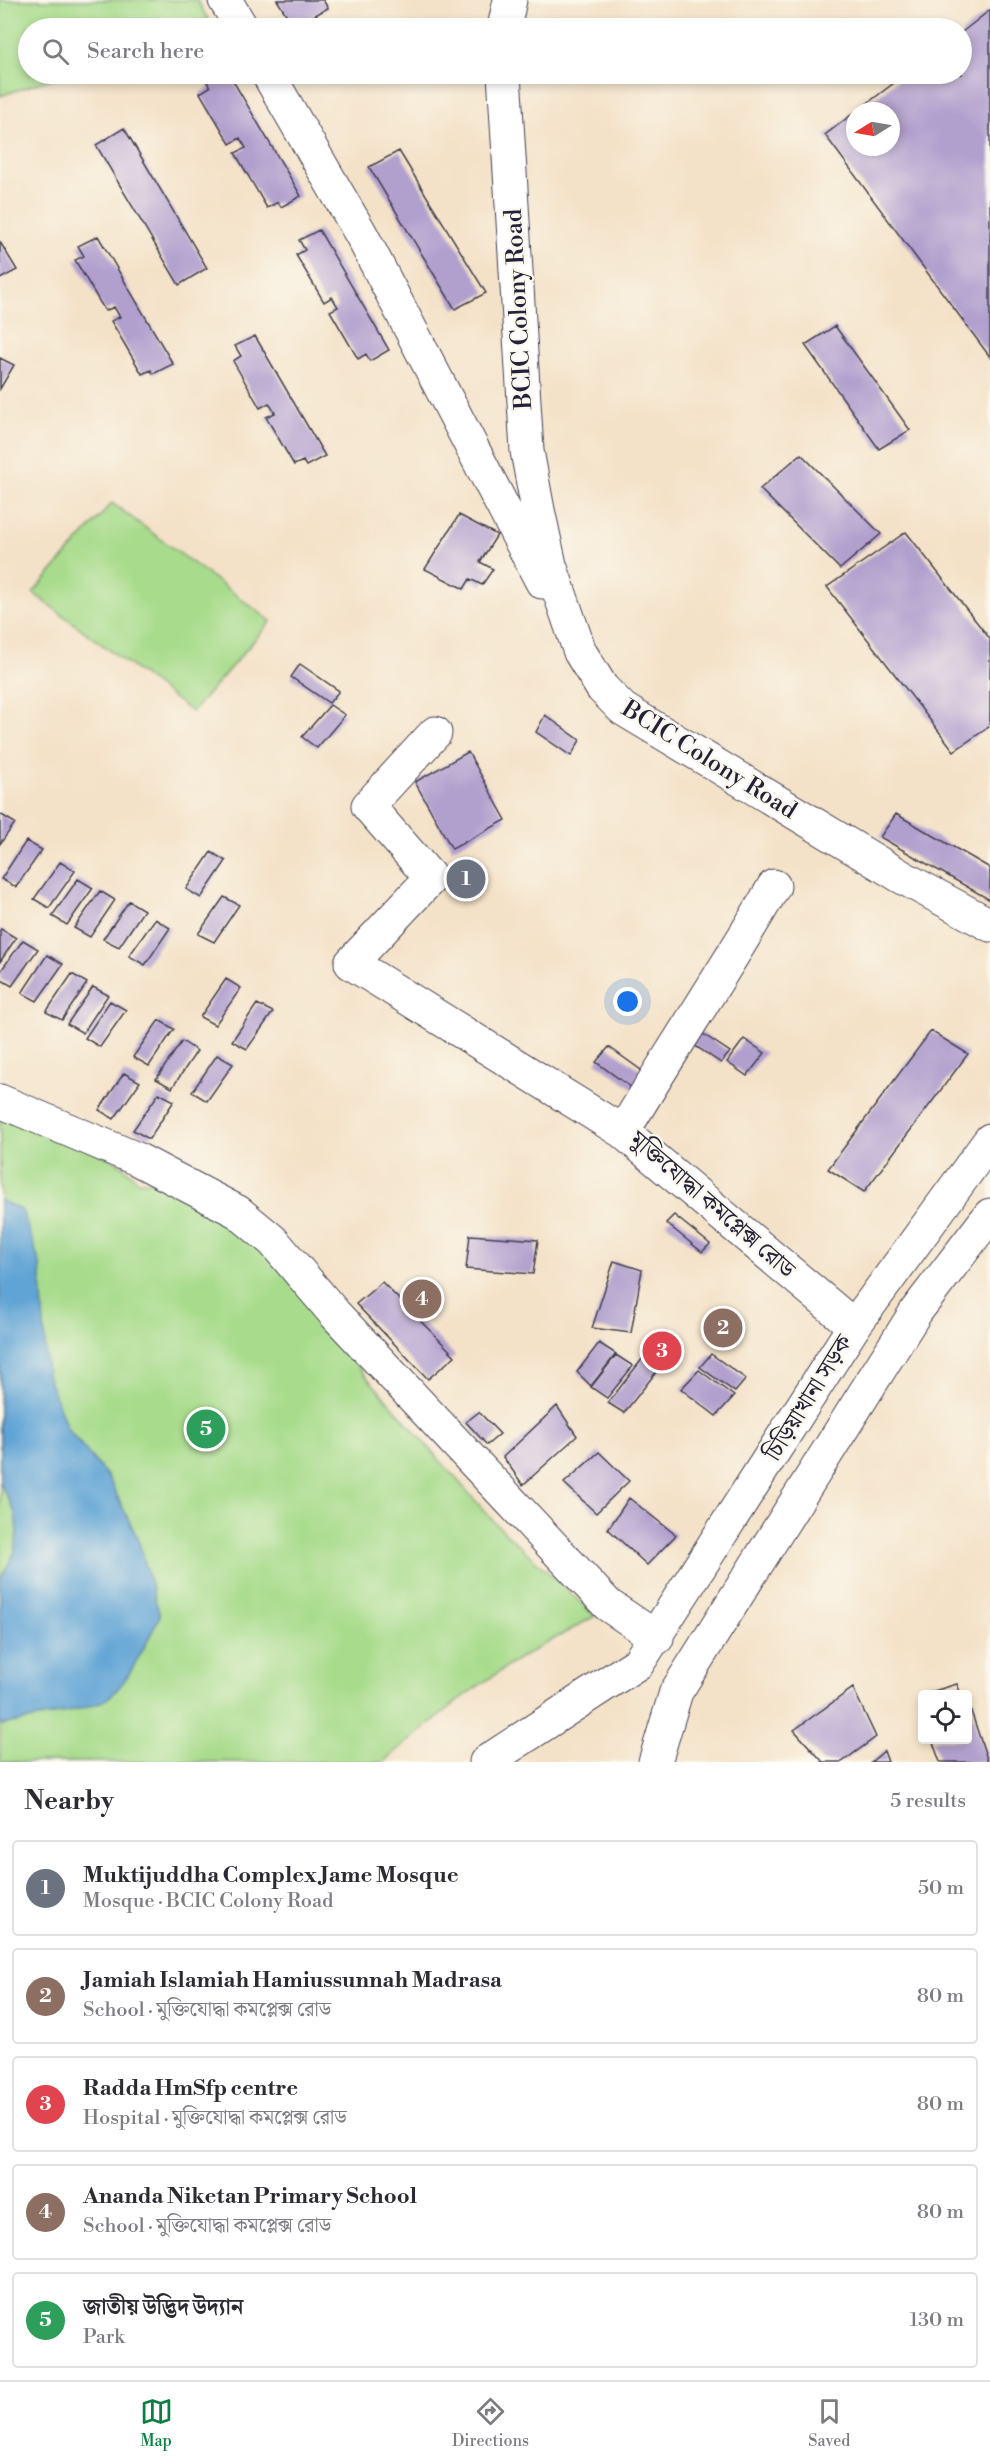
<!DOCTYPE html>
<meta charset="utf-8">
<style>
body{margin:0;font-family:"Libre Bodoni","Noto Serif Bengali",serif;background:#f2f2f3;color:#2b2b33}
.controls{position:absolute;right:18px;bottom:18px;display:grid;overflow:hidden;border-radius:6px;box-shadow:0 3px 9px #0003}
.controls button{width:54px;height:54px;display:grid;place-items:center;padding:0;border:0;border-bottom:2px solid #e1e1e2;background:#fff;color:#2b2b33;font:30px sans-serif}
.compass{position:absolute;left:846px;top:102px;width:54px;height:54px;border-radius:50%;background:#fff;box-shadow:0 3px 9px #0003;rotate:259deg}
.you{position:absolute;left:628px;top:1002px;width:21px;height:21px;margin:-15px;border:4px solid #fff;border-radius:50%;background:#1a73e8;box-shadow:0 0 0 9px #1a73e833}
.badge{display:grid;place-items:center;width:39px;height:39px;border-radius:50%;background:#0b8043;color:#fff;font-size:20px;font-weight:700}
.pin{position:absolute;translate:-50% -50%;border:3px solid #fff;box-shadow:0 2px 6px #0006}
.list{margin:0;padding:0;list-style:none}
h2{display:flex;justify-content:space-between;align-items:center;height:78px;margin:0;padding:0 24px;font-size:26px}
h2 small{font-size:20px;font-weight:400;color:#7c7c81}
.list li{display:grid;grid-template-columns:39px 1fr auto;gap:18px;align-items:center;box-sizing:border-box;height:96px;margin:0 12px 12px;padding:0 12px;border:2px solid #e1e1e2;border-radius:6px}
.list b{display:block;font-size:22px;white-space:nowrap}
.list p{margin:0;font-size:20px;white-space:nowrap;color:#7c7c81}
.list em{font-size:20px;font-style:normal;color:#7c7c81}
.icon{flex:none;width:33px;height:33px;fill:none;stroke:currentColor;stroke-width:2;stroke-linecap:round;stroke-linejoin:round}
.map{position:relative;flex:none;width:990px;height:1762px;overflow:hidden}
.search{position:absolute;background:#fff;box-shadow:0 3px 9px #0003;left:18px;right:18px;top:18px;height:66px;display:flex;align-items:center;gap:15px;box-sizing:border-box;padding:0 21px;border-radius:33px;color:#7c7c81;font-size:22px}
.sheet{height:618px;background:#fff}
nav{display:flex;justify-content:space-around;align-items:center;box-sizing:border-box;height:84px;border-top:2px solid #e1e1e2;background:#fff;font-size:16px;color:#7c7c81}
nav a{display:grid;justify-items:center;gap:3px}
nav .on{color:#0b8043}
.map>svg:first-child{display:block}
</style>
<div class="map">
<svg width="990" height="1762" viewBox="0 0 990 1762">
<rect width="100%" height="100%" fill="#fbf7ec"/>
<filter id="ink" filterUnits="userSpaceOnUse"><feTurbulence type="fractalNoise" baseFrequency=".0167" numOctaves="2"/><feDisplacementMap in="SourceGraphic" scale="12" xChannelSelector="R" yChannelSelector="G"/><feConvolveMatrix kernelMatrix="1 2 1 2 8 2 1 2 1" color-interpolation-filters="sRGB"/></filter>
<filter id="wash" filterUnits="userSpaceOnUse"><feTurbulence type="fractalNoise" baseFrequency=".008" numOctaves="4" result="noise"/><feDisplacementMap in="SourceGraphic" scale="24" xChannelSelector="R" yChannelSelector="G"/><feGaussianBlur stdDeviation="1.35" result="paint"/><feColorMatrix in="noise" values="0 0 0 0 0 0 0 0 0 0 0 0 0 0 0 0 0 1.4 0 .05"/><feComposite in="paint" operator="in"/></filter>
<g filter="url(#wash)">
<rect width="100%" height="100%" fill="#f4e2c8"/>
<path fill="#a8dc8c" stroke="#657f64" stroke-width="1.5" d="M 0,0 L 197,0 L 210,23 L 194,28 L 28,28 L 28,74 L 66,74 L 0,96 Z
M 112,503 L 271,621 L 192,712 L 33,593 Z
M 0,1111 L 118,1162 L 138,1181 L 159,1182 L 239,1227 L 295,1277 L 330,1335 L 495,1523 L 595,1616 L 520,1658 L 465,1695 L 383,1762 L 0,1762 Z"/>
<path fill="#60a4d5" stroke="#416388" stroke-width="1.5" d="M 0,1200 L 22,1210 L 40,1264 L 47,1374 L 67,1428 L 108,1477 L 138,1539 L 160,1616 C 147,1641 130,1681 108,1698 C 93,1710 21,1721 0,1725 L 0,1580 L 15,1551 L 17,1532 L 15,1513 L 0,1483 Z"/>
<g id="blocks">
<path fill="#b19fce" d="M 277,0 L 323,0 L 328,8 L 294,27 Z
M 990,10 L 990,357 L 825,135 L 855,112 L 855,147 L 891,147 L 891,111 L 857,111 L 906,74 L 962,74 L 962,32 Z
M 215,74 L 229,74 L 301,196 L 281,207 L 278,202 L 267,208 L 235,153 L 246,148 L 240,138 L 230,144 L 200,93 L 210,87 L 205,79 Z
M 124,128 L 207,268 L 179,285 L 96,145 Z
M 399,151 L 486,293 L 455,309 L 369,167 Z
M 319,230 L 389,350 L 370,361 L 366,354 L 358,359 L 330,311 L 338,307 L 332,297 L 324,302 L 296,255 L 305,250 L 299,240 Z
M 98,236 L 173,364 L 153,374 L 151,370 L 142,374 L 111,321 L 120,317 L 114,307 L 105,311 L 75,260 L 84,256 L 78,246 Z
M 0,242 L 17,270 L 0,279 Z
M 835,326 L 910,430 L 879,449 L 805,345 Z
M 255,336 L 325,456 L 306,466 L 303,461 L 294,465 L 266,417 L 275,413 L 269,403 L 260,408 L 233,361 L 241,356 L 235,346 Z
M 0,358 L 14,365 L 0,389 Z
M 801,454 L 881,534 L 840,569 L 760,489 Z
M 459,515 L 497,535 L 480,562 L 493,569 L 482,585 L 470,579 L 464,589 L 425,569 Z
M 906,532 L 990,639 L 990,726 L 954,751 L 827,587 Z
M 300,664 L 339,691 L 329,703 L 291,677 Z
M 330,705 L 345,715 L 317,748 L 302,737 Z
M 545,715 L 580,740 L 571,756 L 536,732 Z
M 468,752 L 506,820 L 452,849 L 415,782 Z
M 0,814 L 15,823 L 0,844 Z
M 896,814 L 990,868 L 990,900 L 880,837 Z
M 26,841 L 42,850 L 16,887 L 1,879 Z
M 211,852 L 226,861 L 201,898 L 186,889 Z
M 60,862 L 75,871 L 49,908 L 34,899 Z
M 78,879 L 93,888 L 67,925 L 52,916 Z
M 100,891 L 115,900 L 90,937 L 74,928 Z
M 224,897 L 239,905 L 214,942 L 198,934 Z
M 129,901 L 144,910 L 119,947 L 103,939 Z
M 155,919 L 170,928 L 145,965 L 129,956 Z
M 1,929 L 16,938 L 0,962 L 0,930 Z
M 23,940 L 38,949 L 12,986 L 0,979 L 0,972 Z
M 47,955 L 63,964 L 37,1001 L 22,993 Z
M 72,974 L 87,983 L 62,1020 L 46,1012 Z
M 226,979 L 241,988 L 215,1025 L 200,1017 Z
M 93,987 L 108,995 L 83,1033 L 67,1024 Z
M 110,1001 L 126,1010 L 100,1047 L 85,1038 Z
M 257,1004 L 273,1012 L 247,1049 L 232,1041 Z
M 159,1020 L 174,1029 L 149,1066 L 133,1057 Z
M 694,1028 L 730,1052 L 721,1063 L 685,1039 Z
M 931,1031 L 968,1054 L 864,1192 L 828,1169 Z
M 744,1039 L 765,1053 L 747,1076 L 727,1062 Z
M 182,1041 L 197,1051 L 172,1088 L 156,1079 Z
M 609,1047 L 652,1078 L 639,1093 L 596,1062 Z
M 217,1055 L 233,1064 L 207,1101 L 192,1092 Z
M 124,1073 L 140,1082 L 114,1119 L 99,1110 Z
M 159,1093 L 174,1101 L 149,1139 L 133,1130 Z
M 674,1215 L 710,1244 L 702,1252 L 666,1223 Z
M 470,1235 L 538,1240 L 533,1274 L 466,1269 Z
M 614,1261 L 642,1270 L 631,1333 L 592,1328 Z
M 382,1282 L 455,1356 L 428,1379 L 356,1304 Z
M 660,1336 L 676,1347 L 624,1413 L 608,1403 Z
M 599,1343 L 616,1354 L 591,1386 L 577,1372 Z
M 711,1354 L 746,1379 L 735,1392 L 700,1367 Z
M 616,1355 L 633,1366 L 607,1398 L 591,1387 Z
M 699,1370 L 734,1396 L 716,1416 L 681,1389 Z
M 557,1406 L 577,1436 L 523,1485 L 503,1457 Z
M 479,1412 L 500,1434 L 487,1445 L 466,1422 Z
M 599,1452 L 629,1481 L 596,1513 L 564,1483 Z
M 629,1498 L 676,1535 L 647,1565 L 608,1529 Z
M 957,1684 L 961,1694 L 924,1694 Z
M 853,1688 L 876,1737 L 842,1762 L 823,1762 L 794,1730 Z
M 968,1702 L 988,1762 L 940,1762 L 932,1740 L 968,1740 Z
M 884,1751 L 888,1762 L 871,1762 Z"/>
</g>
</g>
<g filter="url(#ink)">
<use href="#blocks" fill-opacity="0" stroke="#423f50" stroke-width="1.5"/>
<g fill="none" stroke-linecap="round" stroke-linejoin="round">
<defs>
<path id="minor" d="M 225,0 L 242,28
M 504,28 L 510,0
M 268,74 L 361,234 L 542,582
M 504,74 L 527,451 L 538,510 L 550,565 L 580,652 L 602,688 L 623,709 L 902,877 L 990,925
M 435,733 L 368,806 L 431,878 L 351,963 L 623,1132
M 774,886 C 726,970 672,1049 623,1132 L 854,1326
M 0,1101 L 137,1159 L 238,1212 L 273,1241 L 335,1314 L 608,1605 L 657,1638"/>
<path id="major" d="M 486,1762 L 638,1663 L 854,1326 L 990,1140
M 655,1762 L 676,1692 L 917,1310 L 990,1215"/>
</defs>
<use href="#minor" stroke="#423f50" stroke-width="35"/>
<use href="#major" stroke="#423f50" stroke-width="35"/>
<use href="#minor" stroke="#fff" stroke-width="33"/>
<use href="#major" stroke="#fff" stroke-width="33"/>
</g>
</g>
<g text-anchor="middle" dominant-baseline="central" stroke-width="4.5" stroke-linejoin="round" paint-order="stroke">
<g font-size="24" fill="#22223b" stroke="#fbf7ec">
<text transform="translate(519 309) rotate(-93)">BCIC Colony Road</text>
<text transform="translate(709 760) rotate(32)">BCIC Colony Road</text>
<text transform="translate(712 1205) rotate(41)">মুক্তিযোদ্ধা কমপ্লেক্স রোড</text>
<text transform="translate(809 1398) rotate(-58)">চিড়িয়াখানা সড়ক</text>
</g>
</g>
</svg>
<div class="controls">
<button><svg class="icon" aria-label="locate" viewBox="0 0 24 24"><circle cx="12" cy="12" r="6"/><path d="M12 2v4M12 18v4M2 12h4M18 12h4"/></svg></button>
</div>
<svg class="compass" viewBox="-18 -18 36 36"><path d="M0-13l5 13h-10z" fill="#e53935"/><path d="M0 13l5-13h-10z" fill="#7c7c81"/></svg>
<div class="you"></div>
<div class="pin badge" style="left:466px;top:879px;background:#6b7280">1</div>
<div class="pin badge" style="left:723px;top:1328px;background:#8d6e63">2</div>
<div class="pin badge" style="left:662px;top:1351px;background:#e0444e">3</div>
<div class="pin badge" style="left:422px;top:1299px;background:#8d6e63">4</div>
<div class="pin badge" style="left:206px;top:1429px;background:#2e9e5b">5</div>
<div class="search"><svg class="icon" aria-label="search" viewBox="0 0 24 24"><circle cx="10" cy="10" r="6"/><path d="M15 15l6 6"/></svg>Search here</div>
</div>
<section class="sheet">
<h2>Nearby<small>5 results</small></h2>
<ul class="list">
<li><span class="badge" style="background:#6b7280">1</span><div><b>Muktijuddha Complex Jame Mosque</b><p>Mosque · BCIC Colony Road</p></div><em>50 m</em></li>
<li><span class="badge" style="background:#8d6e63">2</span><div><b>Jamiah Islamiah Hamiussunnah Madrasa</b><p>School · মুক্তিযোদ্ধা কমপ্লেক্স রোড</p></div><em>80 m</em></li>
<li><span class="badge" style="background:#e0444e">3</span><div><b>Radda HmSfp centre</b><p>Hospital · মুক্তিযোদ্ধা কমপ্লেক্স রোড</p></div><em>80 m</em></li>
<li><span class="badge" style="background:#8d6e63">4</span><div><b>Ananda Niketan Primary School</b><p>School · মুক্তিযোদ্ধা কমপ্লেক্স রোড</p></div><em>80 m</em></li>
<li><span class="badge" style="background:#2e9e5b">5</span><div><b>জাতীয় উদ্ভিদ উদ্যান</b><p>Park</p></div><em>130 m</em></li>
</ul>
</section>
<nav>
<a class="on"><svg class="icon" aria-label="map" viewBox="0 0 24 24"><path d="M3 6l6-2 6 2 6-2v14l-6 2-6-2-6 2zM9 4v14M15 6v14"/></svg>Map</a>
<a><svg class="icon" aria-label="directions" viewBox="0 0 24 24"><path d="M12 3l9 9-9 9-9-9zM9 14v-3h6M13 9l2 2-2 2"/></svg>Directions</a>
<a><svg class="icon" aria-label="saved" viewBox="0 0 24 24"><path d="M7 4h10v16l-5-4-5 4z"/></svg>Saved</a>
</nav>
